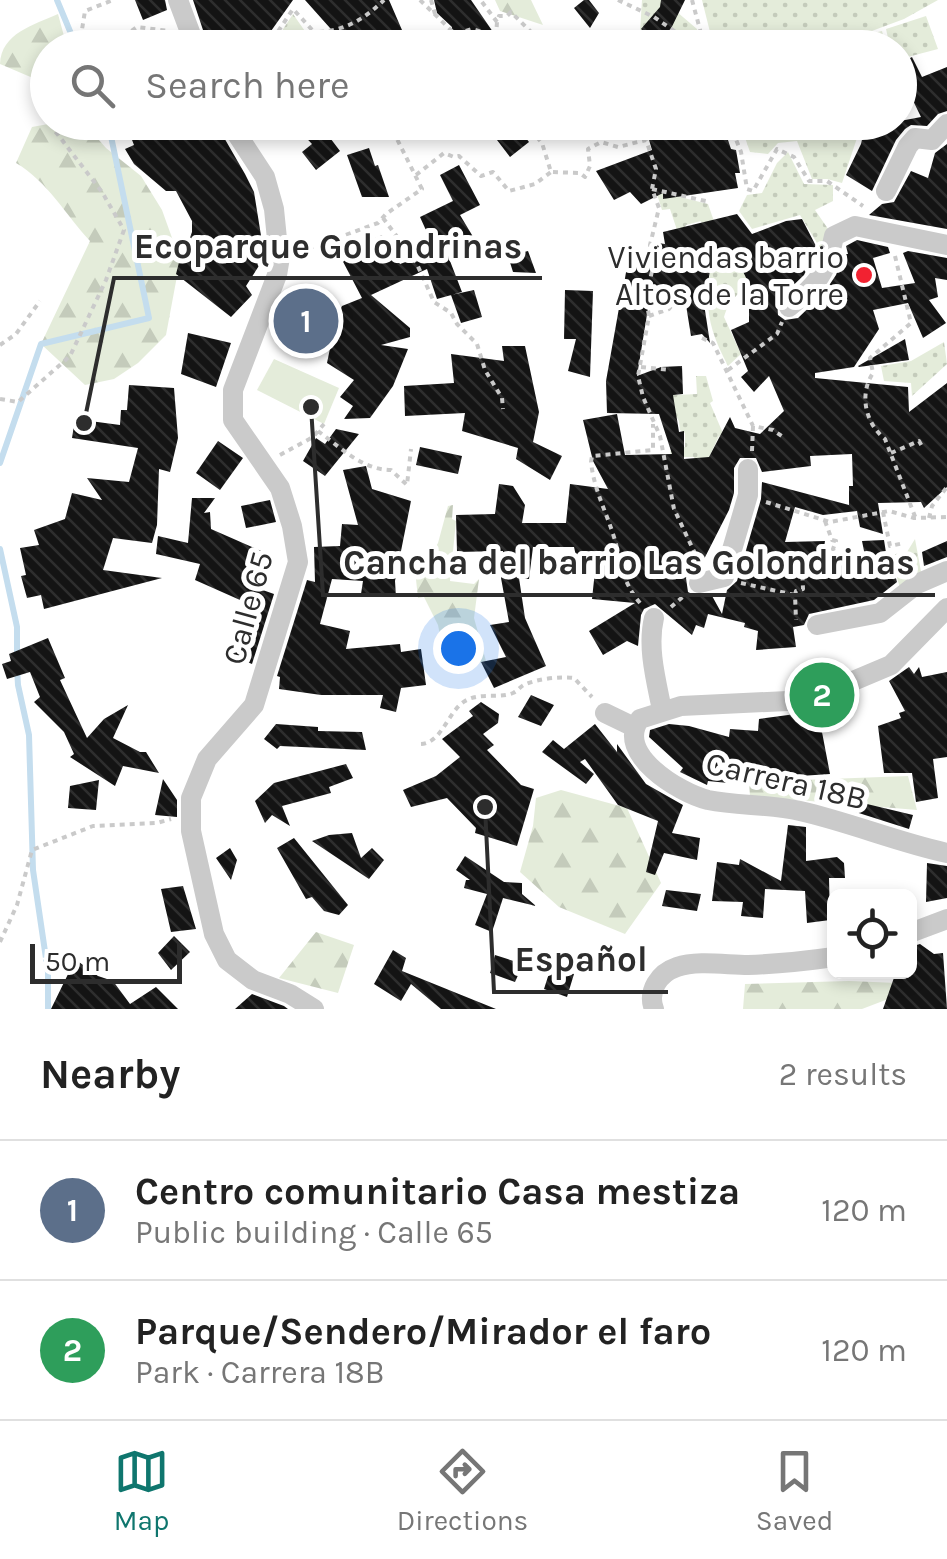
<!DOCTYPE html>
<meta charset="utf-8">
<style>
body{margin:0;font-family:Karla,sans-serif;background:#f2f2f2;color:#222}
.controls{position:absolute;right:30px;bottom:30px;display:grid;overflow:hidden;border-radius:15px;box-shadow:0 5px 15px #0003}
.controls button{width:90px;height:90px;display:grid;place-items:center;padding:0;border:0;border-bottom:2px solid #e0e0e0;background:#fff;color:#222;font:50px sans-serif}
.scale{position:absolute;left:30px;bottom:25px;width:152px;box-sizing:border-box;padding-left:10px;border:5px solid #2d2d2d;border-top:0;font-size:28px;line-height:35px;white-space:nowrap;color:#2d2d2d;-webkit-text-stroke:8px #fff;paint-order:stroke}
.you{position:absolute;left:458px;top:648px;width:35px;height:35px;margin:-25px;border:8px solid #fff;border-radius:50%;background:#1a73e8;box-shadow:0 0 0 15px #1a73e833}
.badge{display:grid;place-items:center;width:65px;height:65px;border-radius:50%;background:#0f766e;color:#fff;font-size:32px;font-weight:700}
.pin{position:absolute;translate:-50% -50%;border:5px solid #fff;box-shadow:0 2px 10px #0006}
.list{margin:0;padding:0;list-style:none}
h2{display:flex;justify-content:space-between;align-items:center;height:130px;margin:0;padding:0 40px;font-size:42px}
h2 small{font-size:32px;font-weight:400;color:#767676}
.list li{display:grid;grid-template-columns:65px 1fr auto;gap:30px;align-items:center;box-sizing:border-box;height:140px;padding:0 40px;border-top:2px solid #e0e0e0}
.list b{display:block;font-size:38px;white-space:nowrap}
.list p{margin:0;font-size:32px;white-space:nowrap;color:#767676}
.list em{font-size:32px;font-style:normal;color:#767676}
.icon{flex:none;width:55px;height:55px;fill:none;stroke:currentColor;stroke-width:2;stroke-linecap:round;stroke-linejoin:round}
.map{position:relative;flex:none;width:947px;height:1009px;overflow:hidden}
.search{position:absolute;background:#fff;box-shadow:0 5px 15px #0003;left:30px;right:30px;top:30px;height:110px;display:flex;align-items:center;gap:25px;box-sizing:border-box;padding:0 35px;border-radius:55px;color:#767676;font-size:38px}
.sheet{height:410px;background:#fff}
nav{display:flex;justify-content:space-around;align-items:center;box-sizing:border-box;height:140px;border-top:2px solid #e0e0e0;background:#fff;font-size:28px;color:#767676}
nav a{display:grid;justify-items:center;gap:5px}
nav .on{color:#0f766e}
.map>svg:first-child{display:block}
</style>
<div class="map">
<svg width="947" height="1009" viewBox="0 0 947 1009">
<defs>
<pattern id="grass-dots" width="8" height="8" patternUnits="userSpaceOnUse" patternTransform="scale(2.5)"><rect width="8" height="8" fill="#e4ecda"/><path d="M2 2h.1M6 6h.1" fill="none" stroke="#c4cbbb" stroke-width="1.8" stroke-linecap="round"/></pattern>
<pattern id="forest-firs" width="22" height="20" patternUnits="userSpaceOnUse" patternTransform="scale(2.5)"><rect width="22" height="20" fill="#e4ecda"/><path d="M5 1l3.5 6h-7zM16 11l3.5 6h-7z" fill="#c4cbbb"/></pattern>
<pattern id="building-back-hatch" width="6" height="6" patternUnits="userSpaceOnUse" patternTransform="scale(2.5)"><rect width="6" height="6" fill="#141414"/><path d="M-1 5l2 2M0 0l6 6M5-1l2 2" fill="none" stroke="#2e2e2e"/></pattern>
</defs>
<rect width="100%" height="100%" fill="#fff"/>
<path fill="url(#grass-dots)" d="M 642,0 L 663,0 L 697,29 L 701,47 L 684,47 L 665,36 L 654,47 L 639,48 Z
M 702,0 L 938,0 L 904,19 L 853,38 L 882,31 L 886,47 L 714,48 Z
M 293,14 L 316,47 L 272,46 Z
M 926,16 L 938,49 L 900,59 L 900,48 L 890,47 L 886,29 Z
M 740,123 L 740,122 L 862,123 L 842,183 L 827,179 L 812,179 L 797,141 L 778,143 L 768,154 L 750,152 Z
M 788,152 L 804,184 L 833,185 L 833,201 L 815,210 L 833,236 L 820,269 L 820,248 L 800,215 L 752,229 L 739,211 L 747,195 L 762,193 L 777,163 Z
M 656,191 L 708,204 L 716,227 L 703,230 L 701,221 L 686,225 L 682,232 L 678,233 L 670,209 L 662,210 Z
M 740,265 L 753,279 L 747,281 C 739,297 730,297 724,317 L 741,354 L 728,366 C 710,332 704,309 710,271 Z
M 944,342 L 947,364 L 912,396 L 911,383 L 884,381 L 881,366 L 911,361 Z
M 696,376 L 706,376 L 713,401 L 710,403 L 725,438 L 719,436 L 698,481 L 694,457 L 672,457 L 670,451 L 685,447 L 685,433 L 680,430 L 679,421 L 664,398 L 673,392 L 676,395 L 697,394 Z
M 915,539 L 922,577 L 901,591 L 890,555 L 907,552 Z"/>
<path fill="url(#forest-firs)" d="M 495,0 L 531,0 L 543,25 L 500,11 Z
M 58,14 L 67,47 L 48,48 L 47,84 L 0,64 C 1,33 34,25 58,14 Z
M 54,123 L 84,123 L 106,148 L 141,176 L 162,210 L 180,260 L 166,335 L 138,363 L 114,379 L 85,385 L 41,344 L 90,241 C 66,215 47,181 16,163 L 32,127 Z
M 538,123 L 612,123 L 617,136 L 539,132 Z
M 453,505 L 452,519 L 456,521 L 450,581 L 474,584 L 479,579 L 474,618 L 486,661 L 466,666 L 463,652 L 444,655 L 438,625 L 424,597 L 418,598 L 414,561 L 426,563 L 438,543 L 448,506 Z
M 908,776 L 917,810 L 750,796 L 749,782 Z
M 561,790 L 627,808 L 661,883 L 625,934 L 559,907 L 520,872 L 533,826 L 536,798 Z
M 316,932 L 354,945 L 338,993 L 279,978 Z
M 849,981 L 897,983 L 896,996 L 862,1009 L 743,1009 L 745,984 Z"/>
<path fill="#e4ecda" d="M 274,359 L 339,388 L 324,424 L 257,390 Z"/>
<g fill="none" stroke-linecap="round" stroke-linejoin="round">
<path stroke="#c4ddee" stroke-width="6" d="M 57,0 L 77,48
M 0,463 L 41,344 L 149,318 L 108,122
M 0,549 L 17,627 L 17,656
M 17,668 L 18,685 L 29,735 L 33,870 L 48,972 L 48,1009"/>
</g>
<path fill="url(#building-back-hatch)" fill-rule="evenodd" d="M 135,0 L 165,0 L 167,10 L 143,20 Z
M 193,0 L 293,0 L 259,48 L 209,48 Z
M 305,0 L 389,0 L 402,30 L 394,33 L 402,48 L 321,48 L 338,37 Z
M 434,0 L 471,0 L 504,48 L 450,48 L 452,27 L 437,13 Z
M 584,0 L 589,0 L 599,13 L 590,28 L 574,8 Z
M 661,0 L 685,0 L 662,47 L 641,29 L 660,7 Z
M 912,57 L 922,77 L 947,67 L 947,111 L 938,114 L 927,126 L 911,125 L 905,129 L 896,140 L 872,191 L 846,175 L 861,144 L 865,126 L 885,126 L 879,125 L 921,117 L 900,74 L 900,63 Z
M 125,122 L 215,122 L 245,174 L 254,192 L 263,248 L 254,253 L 262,261 L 246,286 L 252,295 L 231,317 L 176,274 L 182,251 L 186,249 L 192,232 L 192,221 L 176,191 L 166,191 L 134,164 L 125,149 L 134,145 Z
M 291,122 L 318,122 L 340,151 L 316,170 L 302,152 L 312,144 Z
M 493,122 L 514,122 L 529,142 L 510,157 L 497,140 L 503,135 Z
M 670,122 L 722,122 L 731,149 L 736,150 L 740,173 L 735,173 L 738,188 L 663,199 L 663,193 L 641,204 L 630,192 L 614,200 L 596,171 L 652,150 L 647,133 Z
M 947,144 L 947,229 L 869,215 L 882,204 L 894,202 L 911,171 L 928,178 L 935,153 Z
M 369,148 L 375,166 L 378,165 L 389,197 L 362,197 L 347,155 Z
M 459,165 L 480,205 L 460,215 L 475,240 L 434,248 L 420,217 L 453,201 L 440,175 Z
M 737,214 L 752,234 L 786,221 L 802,219 L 817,248 L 804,275 L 777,301 L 778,315 L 785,320 L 798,318 L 824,293 L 836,275 L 844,254 L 848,254 L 846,246 L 857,240 L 888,247 L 890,253 L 873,258 L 882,288 L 915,283 L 903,253 L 908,251 L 947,258 L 947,280 L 935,278 L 938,297 L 929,300 L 946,323 L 923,338 L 908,303 L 873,310 L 879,329 L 854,367 L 815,373 L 815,378 L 908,387 L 909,412 L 947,383 L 947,487 L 924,508 L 921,502 L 878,503 L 883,534 L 860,527 L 857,511 L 823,515 L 795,507 L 785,542 L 825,541 L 822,560 L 868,571 L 862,541 L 884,540 L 890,578 L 895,575 L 897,582 L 874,600 L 809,614 L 804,625 L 793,627 L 796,647 L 756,650 L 758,631 L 744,627 L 745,623 L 708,614 L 704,628 L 696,625 L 692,635 L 655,604 L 644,609 L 641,615 L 638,646 L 627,641 L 603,655 L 589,631 L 635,603 L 592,599 L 597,552 L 576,556 L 574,547 L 533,547 L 529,579 L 519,578 L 525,618 L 546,666 L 494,688 L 481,662 L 506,657 L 490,625 L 509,622 L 501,578 L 503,551 L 457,552 L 456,515 L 495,514 L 499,484 L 513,486 L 525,505 L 522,523 L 566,523 L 570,484 L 608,489 L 593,461 L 583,420 L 617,414 L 625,455 L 672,454 L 659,414 L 607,413 L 606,381 L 619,308 L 629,307 L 624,284 L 630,249 L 656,254 L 658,243 L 665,244 L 663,232 ZM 738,261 L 760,307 L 749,309 L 749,322 L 731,330 L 748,371 L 741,377 L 754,392 L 769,376 L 784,411 L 760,434 L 735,428 L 730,417 L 709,457 L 684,459 L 684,431 L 679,432 L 673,395 L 683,394 L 682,366 L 661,367 L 637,376 L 650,296 L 686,305 L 691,336 L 702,334 L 710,343 L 704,304 L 710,271 ZM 852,454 L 853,486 L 849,486 L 849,505 L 762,482 L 761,499 L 737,581 L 727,590 L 722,614 L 711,594 L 696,596 L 688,592 L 686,578 L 699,569 L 729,510 L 734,493 L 734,468 L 740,458 L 756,458 L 762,472 L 811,466 L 810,456 Z
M 382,235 L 400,264 L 445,248 L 462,292 L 437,299 L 427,269 L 371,295 L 410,328 L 410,337 L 381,345 L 408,349 L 393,386 L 370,418 L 344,419 L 353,406 L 340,397 L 354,380 L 327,363 L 336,319 L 342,306 L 362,298 L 339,254 Z
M 528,251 L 536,273 L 513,272 L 508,256 Z
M 474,290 L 482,317 L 461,323 L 451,295 Z
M 565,290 L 593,291 L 590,377 L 568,371 L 576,339 L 564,339 Z
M 188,333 L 231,343 L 216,387 L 181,374 Z
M 905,339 L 909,360 L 859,367 L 858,366 Z
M 502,346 L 525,346 L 539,412 L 533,442 L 562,456 L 550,480 L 516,459 L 518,448 L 462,431 L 465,413 L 405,416 L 404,386 L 454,383 L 451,354 L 504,361 Z
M 129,385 L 174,388 L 178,438 L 170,472 L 159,469 L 157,525 L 152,543 L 113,538 L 103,570 L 162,578 L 44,609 L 41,595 L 27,598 L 21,576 L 26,575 L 20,548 L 39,545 L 34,530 L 65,519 L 72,493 L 102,500 L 87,478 L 129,482 L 138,448 L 72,438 L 75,419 L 120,425 L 121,410 L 127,410 Z
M 336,429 L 359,434 L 325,476 L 303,461 L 316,438 L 325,444 Z
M 218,441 L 243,458 L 220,490 L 196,473 Z
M 420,447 L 462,456 L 458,474 L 416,465 Z
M 366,466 L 372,489 L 411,501 L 395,581 L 396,597 L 361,594 L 363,581 L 332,579 L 320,624 L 350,631 L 346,649 L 400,644 L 401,652 L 421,649 L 426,685 L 401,688 L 396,712 L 380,708 L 383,695 L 321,695 L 279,689 L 280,677 L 277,676 L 307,580 L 315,582 L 314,547 L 340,546 L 342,524 L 358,525 L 343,470 Z
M 192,498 L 215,498 L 204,513 L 210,512 L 211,529 L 268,554 L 257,588 L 274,594 L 252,664 L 228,654 L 249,604 L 195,580 L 200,564 L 156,554 L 158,536 L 188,543 Z
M 270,500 L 276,522 L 246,528 L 241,506 Z
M 947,541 L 947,557 L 924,566 L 922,552 Z
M 48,638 L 65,678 L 60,680 L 87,738 L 104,719 L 128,705 L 113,738 L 140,752 L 146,752 L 159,773 L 123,766 L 115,786 L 70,757 L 74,754 L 64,732 L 34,702 L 40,697 L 30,672 L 7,679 L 2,664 L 11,661 L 9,654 Z
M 909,667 L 914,674 L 919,667 L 922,677 L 947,672 L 947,757 L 933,759 L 938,798 L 916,802 L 912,773 L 884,773 L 878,726 L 901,718 L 899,713 L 905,711 L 889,681 Z
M 531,695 L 554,705 L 541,726 L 518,717 Z
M 481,702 L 499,714 L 498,723 L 483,734 L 494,745 L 487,750 L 521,785 L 534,789 L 517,846 L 475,833 L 476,828 L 447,798 L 411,807 L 403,790 L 436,776 L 460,757 L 442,739 L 473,716 L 469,711 Z
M 818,711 L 830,774 L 800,776 L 746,773 L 746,781 L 738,784 L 708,781 L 707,785 L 680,772 L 683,768 L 649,737 L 650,730 L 669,724 L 689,726 L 729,737 L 730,729 L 758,731 L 759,719 Z
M 276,724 L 318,727 L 318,731 L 362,732 L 366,750 L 280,746 L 277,749 L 264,739 Z
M 595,724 L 617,752 L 617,744 L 646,784 L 683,805 L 672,833 L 700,838 L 697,860 L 664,853 L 655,875 L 646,872 L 658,821 L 618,805 L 585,759 L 580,762 L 594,774 L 586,784 L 542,752 L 553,740 L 564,749 Z
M 346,764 L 353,778 L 329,787 L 331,793 L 282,806 L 290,826 L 272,815 L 265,823 L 255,801 L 274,783 Z
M 163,779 L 177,800 L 177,817 L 155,815 Z
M 99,780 L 96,810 L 68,808 L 70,786 Z
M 844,803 L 866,807 L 867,804 L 913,815 L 909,829 L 843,808 Z
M 788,825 L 806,827 L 806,861 L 837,857 L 844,863 L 845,878 L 829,878 L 830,920 L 807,923 L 805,891 L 765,889 L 763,918 L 741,916 L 743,902 L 712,901 L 717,862 L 739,865 L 740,859 L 781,881 Z
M 352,833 L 361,858 L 372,848 L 384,860 L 369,879 L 312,841 L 329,835 Z
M 294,838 L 348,905 L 339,915 L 324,911 L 312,897 L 306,899 L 277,848 Z
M 230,848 L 237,860 L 231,880 L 216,858 Z
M 465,856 L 504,882 L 522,883 L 522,894 L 536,906 L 503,898 L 492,932 L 475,925 L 487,894 L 464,888 L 466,880 L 470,880 L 456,870 Z
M 927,863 L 947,866 L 947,898 L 926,902 Z
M 183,886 L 196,929 L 171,932 L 161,889 Z
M 666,890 L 701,894 L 697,911 L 662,906 Z
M 174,936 L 190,952 L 171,970 L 158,953 Z
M 920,944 L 934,954 L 943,953 L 947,1009 L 883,1009 L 896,972 L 910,972 L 910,947 Z
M 393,950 L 406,958 L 402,971 L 496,1009 L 441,1009 L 411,984 L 401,1001 L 374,984 Z
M 495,955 L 523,964 L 515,982 L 490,973 Z
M 79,962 L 98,976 L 113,981 L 130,1004 L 156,987 L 178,1009 L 51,1009 L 71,968 L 76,970 Z
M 551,967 L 574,974 L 567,997 L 544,989 Z
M 252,994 L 284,1006 L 288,1009 L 235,1009 Z"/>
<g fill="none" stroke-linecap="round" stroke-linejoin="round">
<path stroke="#cacaca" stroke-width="4" stroke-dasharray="5 5" stroke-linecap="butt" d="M 420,0 L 455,34 L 472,29 L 496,36
M 431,0 L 435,14
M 618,0 L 654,17 L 699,48
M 692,0 L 705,48
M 482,2 L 497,22 L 499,16 L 507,16 L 511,12 L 532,33 L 545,32 L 578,48
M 497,22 L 496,36 L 501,48
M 319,32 C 347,30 364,19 384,0
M 79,48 L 85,11 L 113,0
M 107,48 L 137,27 L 169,31
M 267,48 L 293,9 L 315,33 L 331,37 L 336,48
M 524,122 L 542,143 L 551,172 L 580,173 L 585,177 L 590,166 L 588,149 L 601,142 L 618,147 L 646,140 L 656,169 L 652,189 L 659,208 L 650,245 L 652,271 L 646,299 L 649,316 L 638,376 L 643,397 L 660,436 L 674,509 L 700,564
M 729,122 L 741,152 L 747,189 L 753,191 L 777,149 L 794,157 L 809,181 L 827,181 L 863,206
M 416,175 L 444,153 L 454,157 L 459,156 L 481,176 L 493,172 L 509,191 L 535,184 L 551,172
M 652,189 L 710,202
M 383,218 L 416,262 L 434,302 L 451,313 L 457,324 L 477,344 L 485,370 L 502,398 L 503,409
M 299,252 L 378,223 L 386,214 L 422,189 L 394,133 L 407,122
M 895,256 L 911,323 L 870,358 L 873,373 C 859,394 865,423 885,439 L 916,519
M 649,316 L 669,309 L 684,291
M 702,338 L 713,343 L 753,426 L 773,430 L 783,437
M 0,345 L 16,334 L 40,301
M 641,367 L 670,370
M 728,370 L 777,334 L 782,322
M 0,399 L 18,402 L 70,356 L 106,280 L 124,230 L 102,192 L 55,131 L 56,122
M 318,431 C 341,448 363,470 391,470 L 407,485 L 411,449
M 752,451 L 753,426
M 891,453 L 919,441 L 923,448
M 280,455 L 313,437 L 324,424
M 766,502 L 830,522 L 889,511 L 914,518 L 947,517
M 883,512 L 890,546 L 904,543
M 929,518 L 932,506 L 947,487
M 825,521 L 832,540 L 836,541 L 833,549 L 838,560 L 848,555 L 855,546
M 741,583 L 795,595 L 796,620
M 795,595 L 796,591 L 803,589 L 802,566
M 640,603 C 621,580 622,564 614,537 C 606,511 594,490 591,462 L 592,456 L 653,450 L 653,424
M 671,607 L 686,594
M 421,744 C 442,743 448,711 465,701 C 480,692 498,699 513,693 C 518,691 520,686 526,684 C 538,679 561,676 574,678 L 592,697
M 0,942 L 17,905 L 32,850 L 93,826 L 157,823 L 171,819"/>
<path stroke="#cacaca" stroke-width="20" d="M 178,0 L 196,48
M 229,122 L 265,177 L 274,209 L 278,249 L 281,251 L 277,275 L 233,390 L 233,420 L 280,488 L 292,526 L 298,562 L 254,705 L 207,759 L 191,798 L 191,831 L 214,934 L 227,960 L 253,980 L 290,994 L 314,1009
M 886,191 L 908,146 L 915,138 L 932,140 L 947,124
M 789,307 C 818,284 827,272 834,236 L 855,226 L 947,245
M 699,583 L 724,577 L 748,495 L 748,469
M 947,608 L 891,665 L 808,700 L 681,706 L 640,719 C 614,753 679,793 708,800 C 738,806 770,804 800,811 C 849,822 897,842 947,853
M 654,618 C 647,647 656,680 662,710
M 817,625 L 880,613 L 917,584 L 947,571
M 605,713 L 634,727
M 910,933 L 947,919
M 654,1009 C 647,991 659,973 677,967 C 697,960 727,965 748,965 C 777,964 806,961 834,957"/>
</g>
<circle fill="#f22231" stroke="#fff" stroke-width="4" cx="864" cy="275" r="10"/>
<g text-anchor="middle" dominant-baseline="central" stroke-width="10" stroke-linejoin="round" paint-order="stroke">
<g font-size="32" fill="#2d2d2d" stroke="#fff" text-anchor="end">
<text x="844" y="257">Viviendas barrio<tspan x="844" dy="37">Altos de la Torre</tspan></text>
</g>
<g font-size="32" fill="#2d2d2d" stroke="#fff">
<text transform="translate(248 608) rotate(-75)">Calle 65</text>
<text transform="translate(786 781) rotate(13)">Carrera 18B</text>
</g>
</g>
<path fill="none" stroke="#2d2d2d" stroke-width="4" d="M84 423L114 278H542M311 407L323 595H935M485 807L494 992H668"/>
<g fill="#2d2d2d" stroke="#fff" stroke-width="4">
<circle cx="84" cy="423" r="10"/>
<circle cx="311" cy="407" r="10"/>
<circle cx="485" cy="807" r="10"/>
</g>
<g font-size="35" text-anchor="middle" font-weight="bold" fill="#2d2d2d" stroke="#fff" stroke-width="10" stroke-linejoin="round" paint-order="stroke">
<text x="328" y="258">Ecoparque Golondrinas</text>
<text x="629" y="574">Cancha del barrio Las Golondrinas</text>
<text x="581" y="971">Español</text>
</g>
</svg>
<div class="controls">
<button><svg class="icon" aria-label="locate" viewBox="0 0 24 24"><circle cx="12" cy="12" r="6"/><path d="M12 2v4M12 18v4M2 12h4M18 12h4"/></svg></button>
</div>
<div class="scale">50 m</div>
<div class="you"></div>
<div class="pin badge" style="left:306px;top:321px;background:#5c6f8a">1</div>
<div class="pin badge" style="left:822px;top:695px;background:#2e9e5b">2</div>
<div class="search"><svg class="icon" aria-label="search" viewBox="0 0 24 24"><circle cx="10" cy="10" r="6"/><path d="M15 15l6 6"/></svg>Search here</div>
</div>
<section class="sheet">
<h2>Nearby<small>2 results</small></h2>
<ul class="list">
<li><span class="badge" style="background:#5c6f8a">1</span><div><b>Centro comunitario Casa mestiza</b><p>Public building · Calle 65</p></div><em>120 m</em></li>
<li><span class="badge" style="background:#2e9e5b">2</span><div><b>Parque/Sendero/Mirador el faro</b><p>Park · Carrera 18B</p></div><em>120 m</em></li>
</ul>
</section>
<nav>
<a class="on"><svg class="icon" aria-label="map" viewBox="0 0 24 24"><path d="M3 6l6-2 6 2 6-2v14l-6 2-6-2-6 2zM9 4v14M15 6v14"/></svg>Map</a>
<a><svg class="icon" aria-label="directions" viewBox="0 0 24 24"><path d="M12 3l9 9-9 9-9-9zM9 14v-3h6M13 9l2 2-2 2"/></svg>Directions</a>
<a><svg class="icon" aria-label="saved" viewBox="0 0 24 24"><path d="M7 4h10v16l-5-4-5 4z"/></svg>Saved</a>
</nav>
